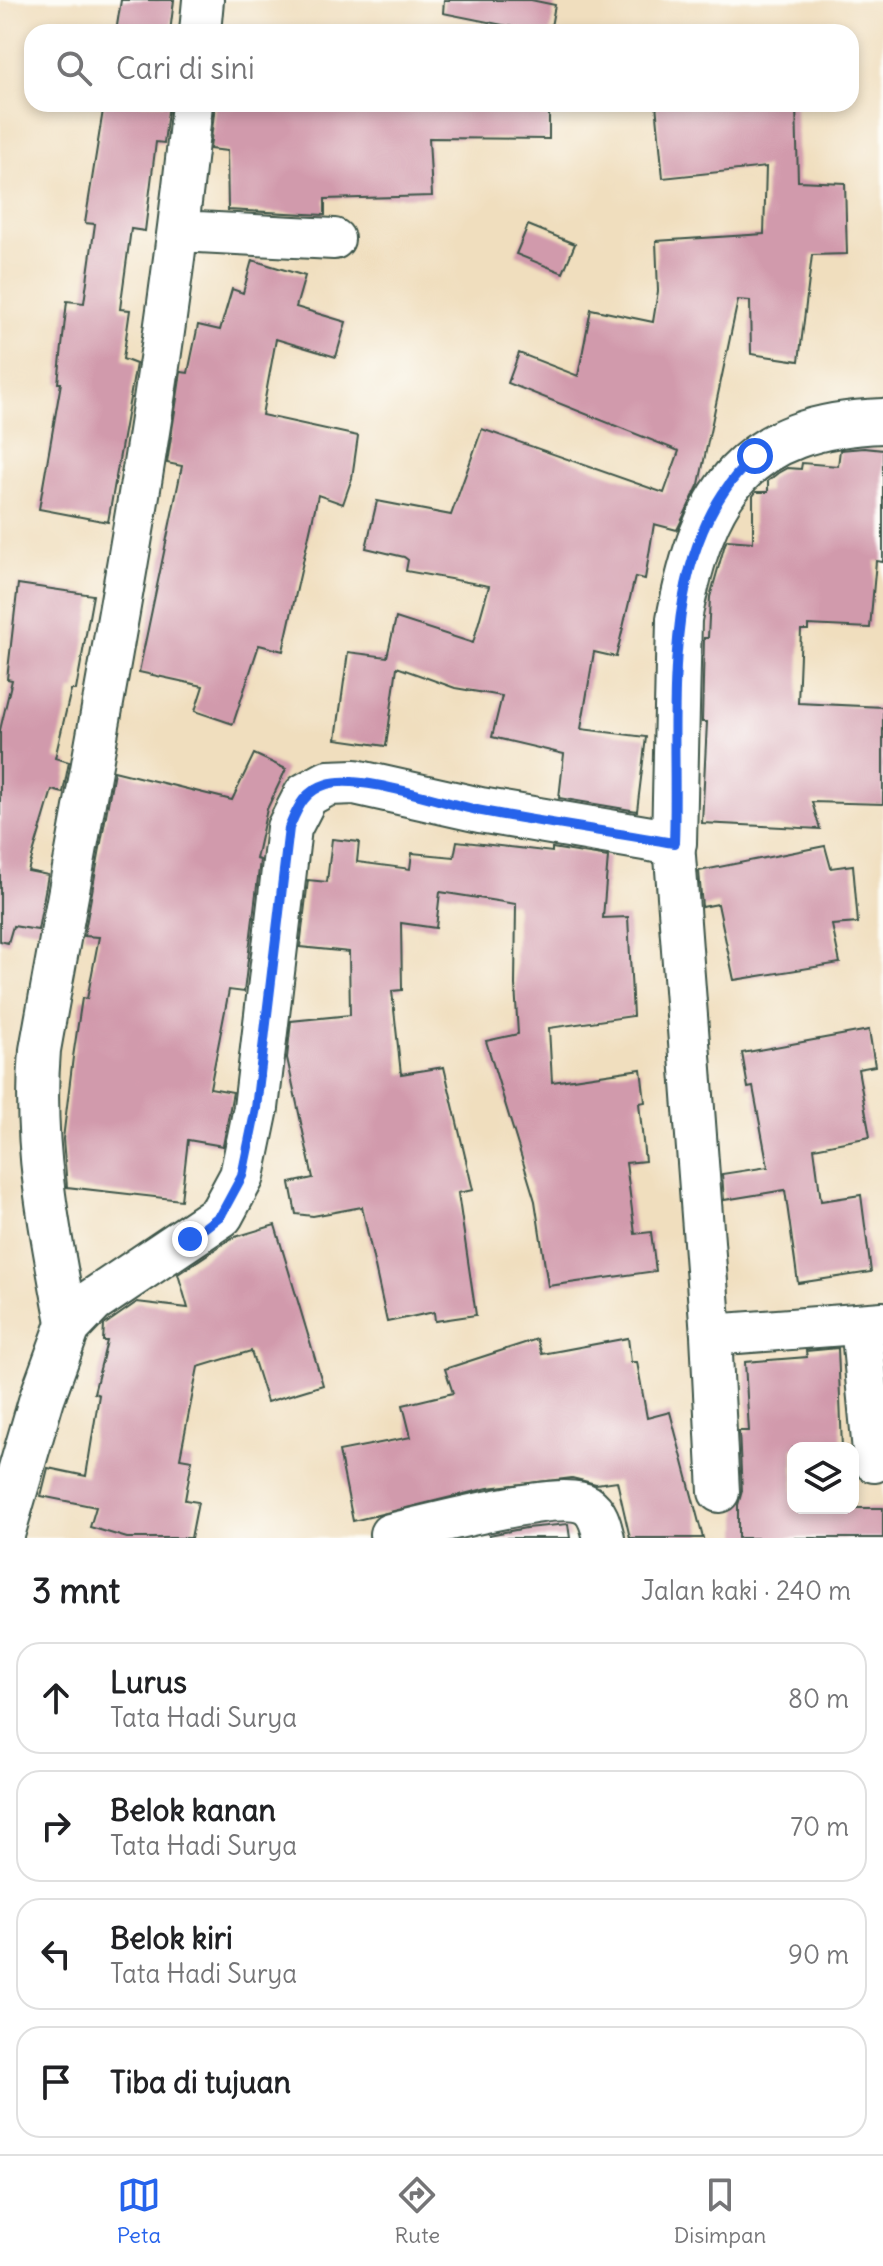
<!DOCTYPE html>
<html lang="id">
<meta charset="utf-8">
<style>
body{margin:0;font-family:Delius,sans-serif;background:#f2f2f2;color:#202124}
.controls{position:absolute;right:24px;bottom:24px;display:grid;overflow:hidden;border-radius:16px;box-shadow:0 4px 12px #0003}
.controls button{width:72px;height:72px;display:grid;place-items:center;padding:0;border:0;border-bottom:2px solid #e0e0e0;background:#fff;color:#202124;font:40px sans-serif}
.stop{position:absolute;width:24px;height:24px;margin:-18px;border:6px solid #2563eb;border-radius:50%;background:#fff}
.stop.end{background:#2563eb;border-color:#fff;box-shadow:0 2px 8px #0008}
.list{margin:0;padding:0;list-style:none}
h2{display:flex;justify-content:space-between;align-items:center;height:104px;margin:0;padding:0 32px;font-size:34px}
h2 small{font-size:26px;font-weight:400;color:#757577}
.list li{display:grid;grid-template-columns:52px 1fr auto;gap:24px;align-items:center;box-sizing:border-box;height:112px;margin:0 16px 16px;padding:0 16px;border:2px solid #e0e0e0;border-radius:24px}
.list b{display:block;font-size:30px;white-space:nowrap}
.list p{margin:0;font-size:26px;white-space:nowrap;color:#757577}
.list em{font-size:26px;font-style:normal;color:#757577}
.icon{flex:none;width:44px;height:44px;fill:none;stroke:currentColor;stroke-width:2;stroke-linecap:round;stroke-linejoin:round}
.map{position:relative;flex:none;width:883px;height:1538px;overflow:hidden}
.search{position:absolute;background:#fff;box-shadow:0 4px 12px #0003;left:24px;right:24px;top:24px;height:88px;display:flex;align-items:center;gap:20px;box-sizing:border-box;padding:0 28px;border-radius:24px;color:#757577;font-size:30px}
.sheet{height:616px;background:#fff}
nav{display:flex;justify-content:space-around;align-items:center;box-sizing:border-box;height:112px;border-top:2px solid #e0e0e0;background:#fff;font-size:22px;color:#757577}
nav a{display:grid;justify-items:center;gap:4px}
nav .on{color:#2563eb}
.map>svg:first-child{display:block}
</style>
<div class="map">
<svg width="883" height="1538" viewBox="0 0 883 1538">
<rect width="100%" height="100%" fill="#fdfcf7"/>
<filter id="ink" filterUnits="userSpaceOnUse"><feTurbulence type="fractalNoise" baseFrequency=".0125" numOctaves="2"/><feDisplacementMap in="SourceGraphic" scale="16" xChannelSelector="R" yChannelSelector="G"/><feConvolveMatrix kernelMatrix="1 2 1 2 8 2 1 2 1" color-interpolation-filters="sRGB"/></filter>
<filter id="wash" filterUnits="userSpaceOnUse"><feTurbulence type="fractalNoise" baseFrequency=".006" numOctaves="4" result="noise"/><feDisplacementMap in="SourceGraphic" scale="32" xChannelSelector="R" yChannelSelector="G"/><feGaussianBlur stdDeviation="1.8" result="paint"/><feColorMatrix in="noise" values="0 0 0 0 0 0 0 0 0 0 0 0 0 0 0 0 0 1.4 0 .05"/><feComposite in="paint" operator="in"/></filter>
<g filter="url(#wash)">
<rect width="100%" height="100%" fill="#f0debe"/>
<g id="blocks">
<path fill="#d19aac" d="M 121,0 L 174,0 L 170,32 L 116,32 Z
M 444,0 L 531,0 L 555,5 L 550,32 L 538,32 L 443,13 Z
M 104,104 L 169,104 L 164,143 L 156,142 L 145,231 L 131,229 L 120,309 L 130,310 L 123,359 L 136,364 L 108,522 L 39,509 L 61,383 L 58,383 L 67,301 L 84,303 L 95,224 L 85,223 Z
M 215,104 L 549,104 L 549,139 L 429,138 L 432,196 L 325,199 L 325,215 L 228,210 L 227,151 L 210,149 Z
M 656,104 L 796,104 L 798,181 L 845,183 L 847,254 L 812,255 L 799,361 L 751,354 L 750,301 L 738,300 L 699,484 L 677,530 L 654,524 L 645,579 L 635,577 L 616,657 L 594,652 L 581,729 L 646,737 L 637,811 L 559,798 L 564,754 L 492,737 L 502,696 L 455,688 L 397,667 L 386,746 L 336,739 L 348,652 L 387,657 L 396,618 L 473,643 L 489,586 L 406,571 L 408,560 L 404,557 L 366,548 L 377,501 L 451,515 L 482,429 L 664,493 L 679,451 L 508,383 L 519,353 L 578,376 L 591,309 L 653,322 L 658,291 L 656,241 L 764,234 L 766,167 L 663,178 Z
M 528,225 L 575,244 L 563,273 L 516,254 Z
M 252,260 L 305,276 L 296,307 L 346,322 L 336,357 L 276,339 L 262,415 L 358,436 L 352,478 L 343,504 L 318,495 L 283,651 L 259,645 L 233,724 L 195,711 L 203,686 L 139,672 L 182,466 L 167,463 L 181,372 L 188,373 L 198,325 L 220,330 L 232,289 L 243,293 Z
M 864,448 L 883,450 L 883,562 L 876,561 L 870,628 L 808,625 L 808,630 L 801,630 L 798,703 L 883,707 L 883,804 L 812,802 L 820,829 L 702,823 L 707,722 L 702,722 L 704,638 L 708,638 L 710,597 L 725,544 L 727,540 L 753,542 L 753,496 L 756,492 L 768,492 L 768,481 L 778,473 L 787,468 L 801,469 L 802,463 L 838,466 L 840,450 Z
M 18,584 L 93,595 L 76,690 L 71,690 L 55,758 L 69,762 L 63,793 L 52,790 L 28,871 L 48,875 L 38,930 L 13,926 L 8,943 L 0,941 L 0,730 L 12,680 L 7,679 Z
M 254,754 L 286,769 L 267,809 L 256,859 L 260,860 L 258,877 L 244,992 L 229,990 L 210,1088 L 233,1092 L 223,1146 L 188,1140 L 181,1200 L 67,1187 L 63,1139 L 73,1057 L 82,998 L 87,999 L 99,937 L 84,936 L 114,771 L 232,800 Z
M 332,839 L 359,842 L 357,862 L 410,869 L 412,853 L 454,857 L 457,841 L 552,852 L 552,848 L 608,857 L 603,918 L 628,917 L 633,1016 L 549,1028 L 552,1082 L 641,1069 L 645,1102 L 639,1103 L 645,1161 L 626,1163 L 635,1234 L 651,1232 L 656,1271 L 548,1286 L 535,1201 L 486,1041 L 518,1034 L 515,985 L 516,904 L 440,892 L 436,928 L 401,923 L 402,990 L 392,991 L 401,1074 L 444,1067 L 473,1190 L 458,1193 L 476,1315 L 435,1321 L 434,1312 L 387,1322 L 362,1207 L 313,1216 L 296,1214 L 290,1183 L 313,1178 L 287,1058 L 291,1021 L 350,1015 L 349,952 L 300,947 L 308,880 L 327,882 Z
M 825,846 L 831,868 L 853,865 L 858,923 L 832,925 L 840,963 L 734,980 L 718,904 L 702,907 L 699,871 Z
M 869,1030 L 875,1066 L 858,1069 L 870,1137 L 814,1148 L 821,1201 L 861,1195 L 871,1272 L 798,1283 L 785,1190 L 724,1200 L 722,1174 L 768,1167 L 753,1087 L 748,1088 L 742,1053 Z
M 275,1225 L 323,1385 L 267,1402 L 251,1351 L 198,1367 L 180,1458 L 192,1460 L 185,1500 L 198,1502 L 191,1538 L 127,1538 L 90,1527 L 96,1507 L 41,1496 L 48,1468 L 86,1476 L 99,1395 L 94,1393 L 107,1341 L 103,1341 L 104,1325 L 137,1302 L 188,1308 L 178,1274 L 232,1238 Z
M 628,1338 L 631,1362 L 637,1362 L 647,1418 L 670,1412 L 703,1538 L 630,1538 L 617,1481 L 596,1484 L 572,1478 L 488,1488 L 353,1521 L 339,1451 L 411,1437 L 403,1405 L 453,1393 L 445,1369 L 537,1339 L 542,1354 Z
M 838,1348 L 842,1448 L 793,1448 L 793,1508 L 883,1508 L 883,1538 L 738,1538 L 738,1505 L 742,1491 L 739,1431 L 749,1431 L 745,1362 L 807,1357 L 806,1351 Z
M 568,1524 L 570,1538 L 490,1538 L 489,1535 L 526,1528 Z"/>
</g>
</g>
<g filter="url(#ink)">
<use href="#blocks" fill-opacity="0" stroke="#3e5549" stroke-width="2"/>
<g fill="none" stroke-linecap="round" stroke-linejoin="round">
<defs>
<path id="minor" d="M 200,32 L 203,0
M 179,231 L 334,239
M 674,843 L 711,1335 L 883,1322
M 861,1324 L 874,1462
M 68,1327 C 50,1234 32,1145 40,1050 C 96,736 160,421 192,104
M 711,1335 L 719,1492
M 390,1534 C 426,1526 561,1489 587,1505 C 598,1512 601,1526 604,1538"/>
<path id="tertiary" d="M 1,1538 L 42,1398 L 68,1327 L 93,1301 L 221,1215 L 242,1176 L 256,1108 L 289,828 L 306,795 L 328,783 L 355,782 L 480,810 L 674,843 L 679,619 C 704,490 745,426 883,421"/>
</defs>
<use href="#minor" stroke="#3e5549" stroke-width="44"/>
<use href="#tertiary" stroke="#3e5549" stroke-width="48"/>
<use href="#minor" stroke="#fff" stroke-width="40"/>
<use href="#tertiary" stroke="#fff" stroke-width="44"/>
</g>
</g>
<g fill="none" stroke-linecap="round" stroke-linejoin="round" filter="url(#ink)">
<path stroke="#2563eb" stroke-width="10" d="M 190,1239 L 221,1215 L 242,1176 L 256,1108 L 289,828 C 298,807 304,791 327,784 C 360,773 445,804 482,811 C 546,823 610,832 674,843 C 679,720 653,547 755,456"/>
</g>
</svg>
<div class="controls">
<button><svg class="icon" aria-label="layers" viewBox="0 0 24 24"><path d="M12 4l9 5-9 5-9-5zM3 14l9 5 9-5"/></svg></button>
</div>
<div class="stop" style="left:755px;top:456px"></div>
<div class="stop end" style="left:190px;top:1239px"></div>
<div class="search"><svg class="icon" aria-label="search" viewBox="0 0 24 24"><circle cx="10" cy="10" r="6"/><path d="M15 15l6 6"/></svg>Cari di sini</div>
</div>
<section class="sheet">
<h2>3 mnt<small>Jalan kaki · 240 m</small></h2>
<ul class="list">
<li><svg class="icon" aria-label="ahead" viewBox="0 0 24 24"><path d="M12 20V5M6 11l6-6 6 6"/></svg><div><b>Lurus</b><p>Tata Hadi Surya</p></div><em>80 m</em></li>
<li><svg class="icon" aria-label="right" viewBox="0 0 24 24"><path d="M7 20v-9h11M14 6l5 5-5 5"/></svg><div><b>Belok kanan</b><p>Tata Hadi Surya</p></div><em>70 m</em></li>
<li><svg class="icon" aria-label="left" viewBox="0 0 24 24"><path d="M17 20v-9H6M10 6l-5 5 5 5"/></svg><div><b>Belok kiri</b><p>Tata Hadi Surya</p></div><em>90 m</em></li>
<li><svg class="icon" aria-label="arrive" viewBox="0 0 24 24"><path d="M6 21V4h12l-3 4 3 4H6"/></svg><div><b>Tiba di tujuan</b></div></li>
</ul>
</section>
<nav>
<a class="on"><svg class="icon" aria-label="map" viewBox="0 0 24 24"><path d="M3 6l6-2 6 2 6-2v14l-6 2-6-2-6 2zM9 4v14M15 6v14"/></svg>Peta</a>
<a><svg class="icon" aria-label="directions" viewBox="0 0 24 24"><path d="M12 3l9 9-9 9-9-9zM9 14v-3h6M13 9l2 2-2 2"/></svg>Rute</a>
<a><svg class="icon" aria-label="saved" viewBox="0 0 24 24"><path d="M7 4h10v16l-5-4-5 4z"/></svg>Disimpan</a>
</nav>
